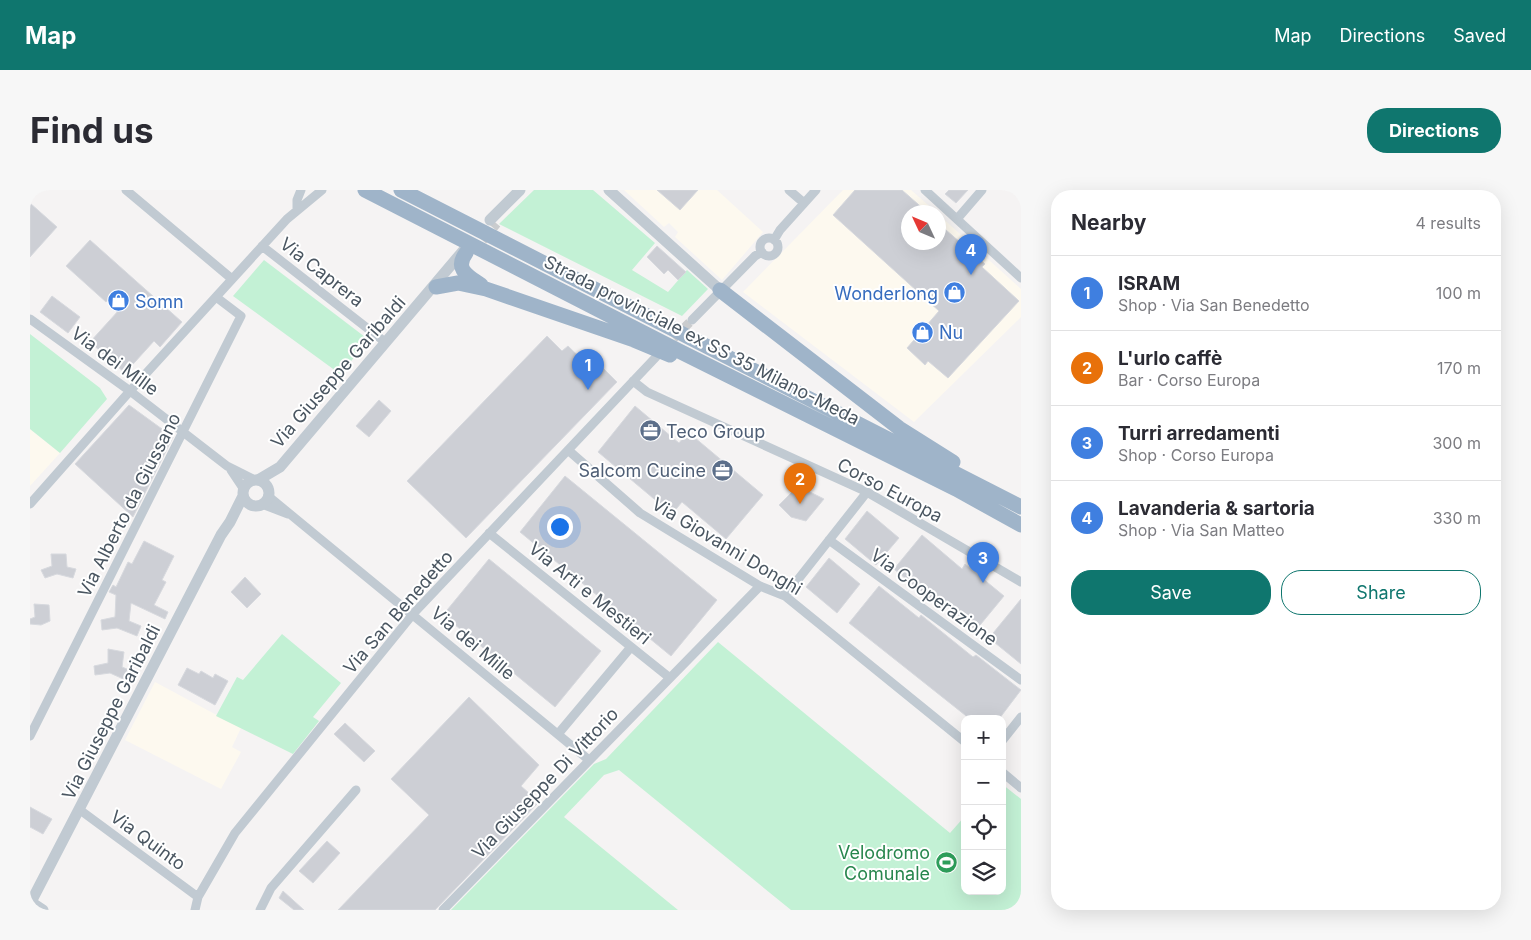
<!DOCTYPE html>
<meta charset="utf-8">
<style>
body{margin:0;font-family:Inter,sans-serif;background:#f7f7f7;color:#2b2b33}
.controls{position:absolute;right:15px;bottom:15px;display:grid;overflow:hidden;border-radius:10px;box-shadow:0 5px 20px #0002}
.controls button{width:45px;height:45px;display:grid;place-items:center;padding:0;border:0;border-bottom:1px solid #e1e1e2;background:#fff;color:#2b2b33;font:25px sans-serif}
.compass{position:absolute;left:871px;top:15px;width:45px;height:45px;border-radius:50%;background:#fff;box-shadow:0 5px 20px #0002;rotate:314deg}
.you{position:absolute;left:529px;top:336px;width:18px;height:18px;margin:-12px;border:4px solid #fff;border-radius:50%;background:#1a73e8;box-shadow:0 0 0 8px #1a73e833}
.badge{display:grid;place-items:center;width:32px;height:32px;border-radius:50%;background:#0f766e;color:#fff;font-size:16px;font-weight:700}
.pin{position:absolute;translate:-50% -41px;filter:drop-shadow(0 1px 2px #0008)}
.pin::after{content:'';position:absolute;top:26px;width:18px;height:15px;background:inherit;clip-path:polygon(0 0,100% 0,50% 100%)}
.list{margin:0;padding:0;list-style:none}
h2{display:flex;justify-content:space-between;align-items:center;height:65px;margin:0;padding:0 20px;font-size:21px}
h2 small{font-size:16px;font-weight:400;color:#7c7c81}
.list li{display:grid;grid-template-columns:32px 1fr auto;gap:15px;align-items:center;box-sizing:border-box;height:75px;padding:0 20px;border-top:1px solid #e1e1e2}
.list b{display:block;font-size:19px;white-space:nowrap}
.list p{margin:0;font-size:16px;white-space:nowrap;color:#7c7c81}
.list em{font-size:16px;font-style:normal;color:#7c7c81}
.actions{display:flex;gap:10px;padding:15px 20px}
.actions a{flex:1;padding:11px 0;border:1px solid #0f766e;border-radius:20px;text-align:center;font-size:18px;color:#0f766e}
.actions .main{background:#0f766e;color:#fff}
.icon{flex:none;width:28px;height:28px;fill:none;stroke:currentColor;stroke-width:2;stroke-linecap:round;stroke-linejoin:round}
.map{position:relative;flex:none;width:991px;height:720px;overflow:hidden;border-radius:20px}
header{display:flex;align-items:center;gap:30px;box-sizing:border-box;height:70px;padding:0 25px;background:#0f766e;color:#fff}
header strong{font-size:24px}
nav{display:flex;gap:28px;margin-inline-start:auto;font-size:18px}
.intro{display:flex;align-items:center;justify-content:space-between;box-sizing:border-box;height:120px;padding:0 30px}
h1{margin:0;font-size:35px}
.button{padding:12px 22px;border-radius:20px;background:#0f766e;color:#fff;font-size:18px;font-weight:700}
main{display:flex;gap:30px;padding:0 30px}
aside{flex:1;background:#fff;border-radius:20px;box-shadow:0 5px 20px #0002}
.map>svg:first-child{display:block}
</style>
<header>
<strong>Map</strong>
<nav><a>Map</a><a>Directions</a><a>Saved</a></nav>
</header>
<div class="intro"><h1>Find us</h1><a class="button">Directions</a></div>
<main>
<div class="map">
<svg width="991" height="720" viewBox="0 0 991 720">
<rect width="100%" height="100%" fill="#f5f3f3"/>
<path fill="#fdf9ef" d="M 594,0 L 687,0 L 733,42 L 692,90 L 645,47 L 648,42 L 639,33 L 634,37 Z
M 813,0 L 881,0 L 906,22 L 878,22 L 878,52 L 908,52 L 909,25 L 991,99 L 991,127 L 884,232 L 713,102 Z
M 0,239 L 30,263 L 0,296 Z
M 125,492 L 211,538 L 202,557 L 211,562 L 191,599 L 95,550 Z"/>
<path fill="#c3f1d5" d="M 504,0 L 563,0 L 625,53 L 602,80 L 638,102 L 657,80 L 678,99 L 652,126 L 469,34 Z
M 234,70 L 339,150 L 310,184 L 203,106 Z
M 0,144 L 70,198 L 77,209 L 30,263 L 0,239 Z
M 252,444 L 311,493 L 283,527 L 289,531 L 263,564 L 186,526 L 207,487 L 213,490 Z
M 688,452 L 920,643 L 935,626 L 935,701 L 972,701 L 972,594 L 991,609 L 991,720 L 761,720 L 589,580 L 574,585 L 534,627 L 648,720 L 421,720 L 564,574 L 576,569 Z"/>
<path fill="#cdcfd5" stroke="#d7d9de" d="M 627,0 L 668,0 L 650,20 Z
M 825,0 L 872,0 L 897,22 L 878,22 L 878,52 L 908,52 L 908,33 L 955,74 L 952,77 L 989,111 L 918,188 L 898,171 L 895,175 L 877,158 L 909,121 L 803,25 Z
M 919,0 L 938,0 L 926,13 L 915,4 Z
M 0,13 L 27,37 L 0,67 Z
M 60,50 L 152,132 L 130,157 L 124,151 L 95,183 L 60,152 L 89,120 L 78,110 L 76,112 L 36,76 Z
M 627,56 L 656,82 L 648,90 L 638,80 L 634,84 L 617,67 Z
M 22,106 L 50,127 L 38,143 L 10,122 Z
M 517,146 L 532,161 L 538,156 L 567,184 L 573,178 L 587,192 L 436,348 L 377,291 Z
M 349,210 L 361,221 L 339,247 L 326,236 Z
M 99,215 L 143,247 L 103,327 L 45,274 Z
M 605,216 L 649,253 L 658,242 L 733,305 L 696,349 L 652,312 L 642,324 L 568,262 Z
M 535,286 L 687,410 L 641,466 L 490,342 Z
M 768,296 L 794,309 L 776,331 L 761,327 L 749,315 Z
M 837,321 L 869,348 L 846,375 L 815,349 Z
M 892,345 L 932,379 L 935,374 L 974,406 L 946,440 L 907,408 L 904,412 L 864,379 Z
M 114,351 L 144,366 L 132,390 L 136,392 L 124,415 L 138,422 L 135,429 L 101,413 L 99,431 L 111,436 L 107,446 L 87,438 L 72,440 L 71,430 L 85,427 L 86,405 L 79,402 L 83,395 L 86,397 L 98,372 L 102,374 Z
M 21,364 L 36,364 L 37,377 L 46,379 L 43,388 L 27,384 L 15,388 L 11,380 L 22,376 Z
M 799,368 L 830,394 L 807,423 L 776,397 Z
M 459,369 L 571,461 L 525,517 L 413,425 Z
M 215,387 L 231,404 L 217,418 L 201,402 Z
M 849,396 L 889,428 L 891,425 L 943,467 L 946,465 L 991,500 L 969,529 L 940,529 L 819,433 Z
M 991,409 L 991,474 L 959,448 Z
M 4,414 L 19,415 L 20,431 L 11,435 L 0,434 L 0,429 L 5,427 Z
M 78,459 L 94,462 L 92,477 L 104,482 L 100,492 L 80,483 L 65,485 L 64,476 L 78,473 Z
M 157,478 L 169,484 L 171,481 L 183,488 L 185,484 L 198,491 L 185,515 L 148,495 Z
M 439,507 L 509,575 L 491,596 L 509,612 L 405,720 L 308,720 L 399,625 L 361,589 Z
M 315,533 L 345,561 L 334,572 L 304,544 Z
M 0,617 L 22,629 L 13,644 L 0,637 Z
M 297,651 L 310,663 L 283,693 L 269,681 Z
M 253,701 L 274,720 L 264,720 L 249,708 Z"/>
<g fill="none" stroke-linecap="round" stroke-linejoin="round">
<path stroke="#caccce" stroke-width="9" stroke-dasharray="9 4.5" stroke-linecap="butt" d="M 634,158 L 662,130"/>
<path stroke="#caccce" stroke-width="11" stroke-dasharray="11 5.5" stroke-linecap="butt" d="M 452,50 L 466,33"/>
<path stroke="#c1cad2" stroke-width="9" d="M 96,0 L 202,89
M 759,0 L 774,13
M 895,0 L 991,88
M 267,20 L 267,10 L 271,0
M 927,29 L 952,0
M730 57a9 9 0 1 1 18 0a9 9 0 1 1-18 0Z
M 744,50 L 750,40 L 786,0
M 232,56 L 355,152
M 0,129 L 100,201 L 197,276 L 225,290
M 662,130 L 725,66 L 732,62
M 603,191 L 617,202 L 837,302 L 991,392
M 538,260 L 610,323 L 730,396 L 755,406 L 935,552
M 201,280 L 213,298
M 238,306 L 559,570
M 0,314 L 100,201 L 257,29 L 292,0
M 232,314 L 258,324
M 459,343 L 640,488
M 799,350 L 991,490
M 755,406 L 837,302
M 528,544 L 601,457
M 0,546 L 211,126 L 186,107
M 972,551 L 991,527
M 972,582 L 991,598
M 50,620 L 168,707
M 165,720 L 168,707 L 205,643 L 383,424 L 626,167
M 230,720 L 241,698 L 326,600
M 413,720 L 730,396"/>
<path stroke="#c1cad2" stroke-width="11" d="M 579,0 L 690,100
M 460,30 L 490,0
M 228,290 L 250,277 L 433,61
M213 303a13 13 0 1 1 26 0a13 13 0 1 1-26 0Z
M 13,720 L 1,712 L 191,345 L 200,332 L 213,306"/>
<path stroke="#9fb4c9" stroke-width="15" d="M 335,0 L 649,161 L 926,299 L 991,335
M 371,0 L 991,317
M 436,63 C 424,79 438,86 451,95
M 406,97 L 428,93 L 456,99 L 604,150 L 640,165
M 690,100 L 869,238 L 923,272"/>
</g>
<defs>
<symbol id="shop-disc" viewBox="-11 -11 22 22"><circle r="9.5" fill="#3f7fe0" stroke="#fff"/><path d="M-5-2.5h2.3a2.7 3.5 0 0 1 5.4 0H5L5.5 6h-11ZM-1.5-2.5h3a1.5 2.3 0 0 0-3 0Z" fill="#fff"/></symbol>
<symbol id="office-disc" viewBox="-11 -11 22 22"><circle r="9.5" fill="#5c6f8a" stroke="#fff"/><path d="M-6-3h4V-5.5h4V-3h4V5H-6ZM-1-4.5V-3h2v-1.5ZM-6 0V1H6V0Z" fill="#fff"/></symbol>
<symbol id="stadium-disc" viewBox="-11 -11 22 22"><circle r="9.5" fill="#2e9e5b" stroke="#fff"/><path d="M0-5a6.5 5 0 1 0 0 10a6.5 5 0 1 0 0-10ZM-3.5-1.8h7v3.6h-7Z" fill="#fff"/></symbol>
</defs>
<g fill-rule="evenodd">
<use href="#shop-disc" x="912" y="90" width="25" height="25"/>
<use href="#shop-disc" x="76" y="98" width="25" height="25"/>
<use href="#shop-disc" x="880" y="130" width="25" height="25"/>
<use href="#office-disc" x="608" y="228" width="25" height="25"/>
<use href="#office-disc" x="680" y="268" width="25" height="25"/>
<use href="#stadium-disc" x="904" y="660" width="25" height="25"/>
</g>
<g text-anchor="middle" dominant-baseline="central" stroke-width="4" stroke-linejoin="round" paint-order="stroke">
<g font-size="18" fill="#4a5661" stroke="#fff">
<text transform="translate(292 82) rotate(38)">Via Caprera</text>
<text transform="translate(672 150) rotate(27)">Strada provinciale ex SS 35 Milano-Meda</text>
<text transform="translate(85 171) rotate(36)">Via dei Mille</text>
<text transform="translate(308 182) rotate(-49)">Via Giuseppe Garibaldi</text>
<text transform="translate(860 300) rotate(28)">Corso Europa</text>
<text transform="translate(99 315) rotate(-63)">Via Alberto da Giussano</text>
<text transform="translate(697 356) rotate(31)">Via Giovanni Donghi</text>
<text transform="translate(560 403) rotate(39)">Via Arti e Mestieri</text>
<text transform="translate(904 407) rotate(36)">Via Cooperazione</text>
<text transform="translate(368 422) rotate(-49)">Via San Benedetto</text>
<text transform="translate(443 453) rotate(40)">Via dei Mille</text>
<text transform="translate(81 522) rotate(-63)">Via Giuseppe Garibaldi</text>
<text transform="translate(515 593) rotate(-46)">Via Giuseppe Di Vittorio</text>
<text transform="translate(118 650) rotate(36)">Via Quinto</text>
</g>
<g font-size="18" fill="#366cbe" stroke="#fff" text-anchor="start">
<text x="908" y="103" text-anchor="end">Wonderlong</text>
<text x="105" y="111">Somn</text>
<text x="909" y="142">Nu</text>
</g>
<g font-size="18" fill="#4e5e75" stroke="#fff" text-anchor="start">
<text x="636" y="241">Teco Group</text>
<text x="676" y="280" text-anchor="end">Salcom Cucine</text>
</g>
<g font-size="18" fill="#27864d" stroke="#fff" text-anchor="end">
<text x="900" y="662">Velodromo<tspan x="900" dy="21">Comunale</tspan></text>
</g>
</g>
</svg>
<div class="controls">
<button>+</button>
<button>−</button>
<button><svg class="icon" aria-label="locate" viewBox="0 0 24 24"><circle cx="12" cy="12" r="6"/><path d="M12 2v4M12 18v4M2 12h4M18 12h4"/></svg></button>
<button><svg class="icon" aria-label="layers" viewBox="0 0 24 24"><path d="M12 4l9 5-9 5-9-5zM3 14l9 5 9-5"/></svg></button>
</div>
<svg class="compass" viewBox="-18 -18 36 36"><path d="M0-13l5 13h-10z" fill="#e53935"/><path d="M0 13l5-13h-10z" fill="#7c7c81"/></svg>
<div class="you"></div>
<div class="pin badge" style="left:558px;top:200px;background:#3f7fe0">1</div>
<div class="pin badge" style="left:770px;top:314px;background:#e8710a">2</div>
<div class="pin badge" style="left:953px;top:393px;background:#3f7fe0">3</div>
<div class="pin badge" style="left:941px;top:85px;background:#3f7fe0">4</div>
</div>
<aside>
<h2>Nearby<small>4 results</small></h2>
<ul class="list">
<li><span class="badge" style="background:#3f7fe0">1</span><div><b>ISRAM</b><p>Shop · Via San Benedetto</p></div><em>100 m</em></li>
<li><span class="badge" style="background:#e8710a">2</span><div><b>L'urlo caffè</b><p>Bar · Corso Europa</p></div><em>170 m</em></li>
<li><span class="badge" style="background:#3f7fe0">3</span><div><b>Turri arredamenti</b><p>Shop · Corso Europa</p></div><em>300 m</em></li>
<li><span class="badge" style="background:#3f7fe0">4</span><div><b>Lavanderia &amp; sartoria</b><p>Shop · Via San Matteo</p></div><em>330 m</em></li>
</ul>
<div class="actions"><a class="main">Save</a><a>Share</a></div>
</aside>
</main>
